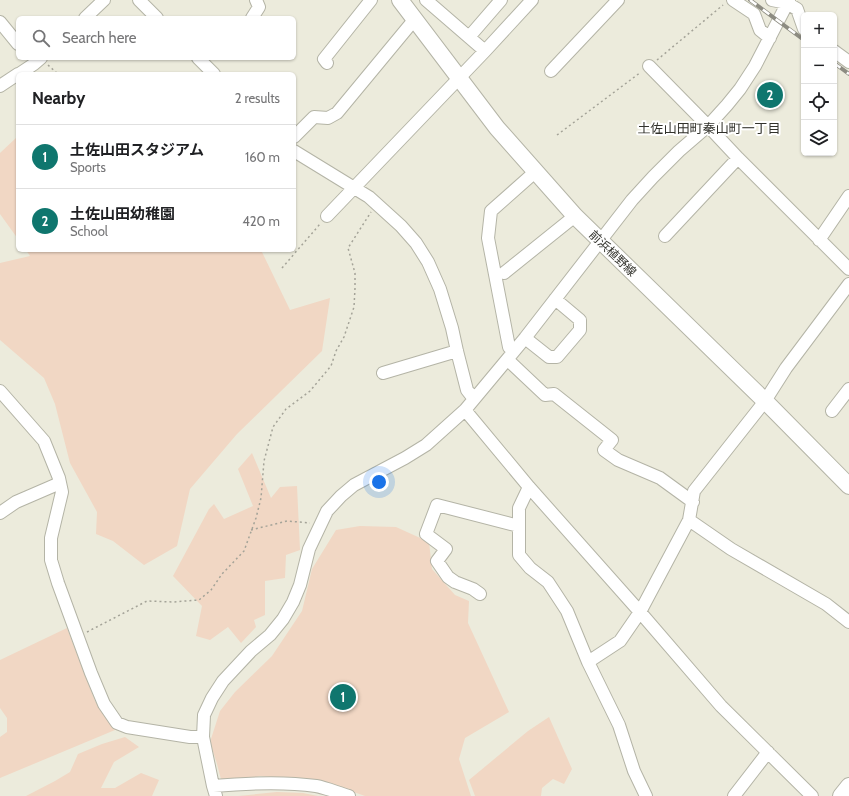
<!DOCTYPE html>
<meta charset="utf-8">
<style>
body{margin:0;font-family:Cabin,"Noto Sans JP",sans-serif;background:#f2f2f2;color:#202124}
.controls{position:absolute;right:12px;top:12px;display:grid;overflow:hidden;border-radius:6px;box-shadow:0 1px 3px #0004}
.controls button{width:36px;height:36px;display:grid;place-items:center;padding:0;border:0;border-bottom:1px solid #e0e0e0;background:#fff;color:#202124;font:20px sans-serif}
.you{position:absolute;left:379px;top:482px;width:14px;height:14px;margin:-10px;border:3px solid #fff;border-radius:50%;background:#1a73e8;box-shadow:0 0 0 6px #1a73e833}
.badge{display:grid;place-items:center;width:26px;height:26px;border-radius:50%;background:#0f766e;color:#fff;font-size:13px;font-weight:700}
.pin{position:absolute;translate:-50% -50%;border:2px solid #fff;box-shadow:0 1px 4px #0006}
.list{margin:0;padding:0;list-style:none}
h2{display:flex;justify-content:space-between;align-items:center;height:52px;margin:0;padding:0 16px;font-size:17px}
h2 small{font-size:13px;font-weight:400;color:#757577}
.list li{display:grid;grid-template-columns:26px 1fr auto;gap:12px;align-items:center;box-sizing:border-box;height:64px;padding:0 16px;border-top:1px solid #e0e0e0}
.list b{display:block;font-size:15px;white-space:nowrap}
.list p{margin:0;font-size:13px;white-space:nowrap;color:#757577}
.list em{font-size:13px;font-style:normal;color:#757577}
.icon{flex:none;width:22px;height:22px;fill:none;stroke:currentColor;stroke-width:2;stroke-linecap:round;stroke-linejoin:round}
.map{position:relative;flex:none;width:849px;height:796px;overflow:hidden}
.search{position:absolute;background:#fff;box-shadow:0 1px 3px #0004;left:16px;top:16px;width:280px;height:44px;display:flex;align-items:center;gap:10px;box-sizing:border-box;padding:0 14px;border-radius:6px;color:#757577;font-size:15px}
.panel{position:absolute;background:#fff;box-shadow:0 1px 3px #0004;left:16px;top:72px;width:280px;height:180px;border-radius:6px}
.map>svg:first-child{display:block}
</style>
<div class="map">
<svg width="849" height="796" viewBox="0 0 849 796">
<rect width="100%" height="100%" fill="#ecebdc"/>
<path fill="#f1d7c4" d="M 17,137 L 18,138 L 18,239 L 0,214 L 0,153 Z
M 26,250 L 261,250 L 290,310 L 330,298 L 322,351 L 237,434 L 190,489 L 177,546 L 144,565 L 113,541 L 96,534 L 97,512 L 70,463 L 55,404 L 44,378 L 0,340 L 0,263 L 30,256 Z
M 252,453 L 271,498 L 280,487 L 297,486 L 300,550 L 286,555 L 285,578 L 265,581 L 265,615 L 254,620 L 256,627 L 241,643 L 228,627 L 210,640 L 196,636 L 202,606 L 173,576 L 209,509 L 214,504 L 224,519 L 253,506 L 238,469 Z
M 360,526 L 396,527 L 429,542 L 432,569 L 455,595 L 469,601 L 468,623 L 509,712 L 465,738 L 459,759 L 471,796 L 365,796 L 331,784 L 260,776 L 223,787 L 217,764 L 210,742 L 220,711 L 235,692 L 272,656 L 302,611 L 312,569 L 336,530 Z
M 67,628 L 95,701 L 115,730 L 0,778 L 0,737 L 7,732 L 7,718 L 0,708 L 0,660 Z
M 549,717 L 572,769 L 564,784 L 553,779 L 542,788 L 541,796 L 475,796 L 469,780 L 528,731 Z
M 125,737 L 139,747 L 114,762 L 101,788 L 115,788 L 141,773 L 159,780 L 152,796 L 26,796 L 55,781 L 70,772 L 78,754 L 102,744 Z
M 277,792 L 303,793 L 318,796 L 238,796 Z"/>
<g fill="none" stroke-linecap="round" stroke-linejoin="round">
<defs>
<path id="minor" d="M 139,0 L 157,18
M 426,0 L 485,51
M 733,0 L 754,14 L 760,30 L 770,38
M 772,0 L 787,3 L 797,9 L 804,29
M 85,18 L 104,0
M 252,18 L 259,7 L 256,0
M 0,22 L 18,44
M 469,37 L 501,0
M 834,51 L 849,62
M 198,58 L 214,74
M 327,63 L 324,59 L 371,0
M 649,66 L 708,126 L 738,158 L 849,269
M 551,71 L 618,0
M 19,74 L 34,64 L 41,58
M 0,86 L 18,74
M 294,137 L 314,117 L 328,118 L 337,113 L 414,20
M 294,151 L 369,197 L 401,226 L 416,243 L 428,262 L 440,289 L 452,328 L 457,351 L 467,390 L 474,399
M 327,216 L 485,51 L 532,0
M 665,236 L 738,158
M 819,240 L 849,196
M 504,273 L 575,216
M 525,338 L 549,357 L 557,357 L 580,330 L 580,320 L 555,299
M 514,351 L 509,347 L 488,238 L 491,211 L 535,172
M 508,360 L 545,395 L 554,394 L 612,440 L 604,450 L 618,460 L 660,478 L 693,502
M 383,373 L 457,351
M 0,391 L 44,441 L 59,478 L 62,492 L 51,538 L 51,560 L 58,583 L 91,673 L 104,704 L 117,723 L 127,727 L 190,737 L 203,737
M 465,410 L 529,487 L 640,612 L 721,706 L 812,796
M 832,411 L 849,389
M 529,487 L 519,508 L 519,555 L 530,568 L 548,582 L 567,611 L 588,662 L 619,725 L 634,771 L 646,796
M 0,513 L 16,502 L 60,483
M 689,520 L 731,549 L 826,604 L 849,622
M 480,594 L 473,589 L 455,582 L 448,577 L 437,561 L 446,549 L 426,534 L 437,505 L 519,526
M 588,662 L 620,641 L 640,612 L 689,520 L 694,491 L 765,401 L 786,368 L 849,284
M 213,786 C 247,783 282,781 316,786 C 327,788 338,793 349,796
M 216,796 L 213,786 L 203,737 L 204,715 L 212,698 L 223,681 L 251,651 L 270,635 L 283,619 L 293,602 L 300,585 L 309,549 L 327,511 L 341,496 L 354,485 L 405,458 L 426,445 L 465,410 L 525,338 L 632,200 L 653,177 L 679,151 L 708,126 L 727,105 L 740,89 L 755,66 L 789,0
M 734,796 L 768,752"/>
<path id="major" d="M 400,0 L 497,128 L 575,216 L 765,401 L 849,486
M 841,796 L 849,786"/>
</defs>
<use href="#minor" stroke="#b4b4a6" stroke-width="14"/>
<use href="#major" stroke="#b4b4a6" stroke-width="18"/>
<path stroke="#a4a398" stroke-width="1.5" stroke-dasharray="2 3" stroke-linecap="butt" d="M 657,60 L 723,5
M 48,65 L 58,74
M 557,135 L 641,72
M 282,268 L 320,224
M 251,530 L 287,521 L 310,523
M 87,632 L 147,601 L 173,602 L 199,600 L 211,590 L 222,574 L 244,551 L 256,518 L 261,498 L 264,461 L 273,427 L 286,409 L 310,391 L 331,366 L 336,351 L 344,337 L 354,307 L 355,288 L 355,273 L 348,248 L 371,212"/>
<use href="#minor" stroke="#fff" stroke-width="12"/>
<use href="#major" stroke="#fff" stroke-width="16"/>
<defs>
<path id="rail" d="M 750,0 L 804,40
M 834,63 L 849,74"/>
</defs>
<use href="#rail" stroke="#8d8c82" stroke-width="4"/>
<use href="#rail" stroke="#fff" stroke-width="2.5" stroke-dasharray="8" stroke-linecap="butt"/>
</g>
<g text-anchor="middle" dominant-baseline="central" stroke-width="4" stroke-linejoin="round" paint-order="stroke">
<g font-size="12" fill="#32322c" stroke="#fff">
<text transform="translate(613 253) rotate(44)">前浜植野線</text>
</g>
<g font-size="13" fill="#32322c" stroke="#fff">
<text x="709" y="128">土佐山田町秦山町一丁目</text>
</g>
</g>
</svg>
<div class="controls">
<button>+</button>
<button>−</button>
<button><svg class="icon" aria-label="locate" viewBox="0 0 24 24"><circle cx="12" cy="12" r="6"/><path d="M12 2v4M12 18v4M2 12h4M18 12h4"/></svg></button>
<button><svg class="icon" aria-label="layers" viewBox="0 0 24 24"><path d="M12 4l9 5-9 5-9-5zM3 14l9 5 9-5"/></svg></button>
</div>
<div class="you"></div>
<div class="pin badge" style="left:343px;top:697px">1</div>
<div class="pin badge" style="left:770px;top:95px">2</div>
<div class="search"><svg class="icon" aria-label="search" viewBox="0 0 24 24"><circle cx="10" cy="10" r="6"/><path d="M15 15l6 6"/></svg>Search here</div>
<section class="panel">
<h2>Nearby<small>2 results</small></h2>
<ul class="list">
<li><span class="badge">1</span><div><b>土佐山田スタジアム</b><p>Sports</p></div><em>160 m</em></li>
<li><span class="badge">2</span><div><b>土佐山田幼稚園</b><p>School</p></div><em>420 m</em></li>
</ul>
</section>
</div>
